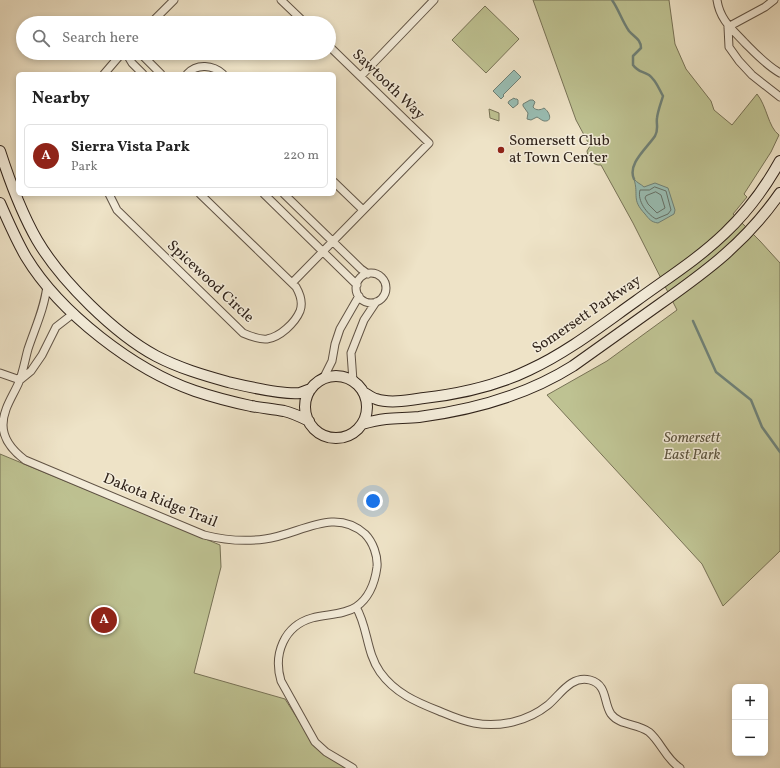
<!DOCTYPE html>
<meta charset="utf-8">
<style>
body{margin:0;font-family:Vollkorn,serif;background:#f6f6f6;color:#222}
.controls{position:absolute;right:12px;bottom:12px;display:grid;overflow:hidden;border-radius:6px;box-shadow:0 2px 6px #0003}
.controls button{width:36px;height:36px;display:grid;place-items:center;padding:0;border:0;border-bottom:1px solid #e0e0e0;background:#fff;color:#222;font:20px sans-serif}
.you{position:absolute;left:373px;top:501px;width:14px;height:14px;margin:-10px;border:3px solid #fff;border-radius:50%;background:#1a73e8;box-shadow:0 0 0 6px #1a73e833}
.badge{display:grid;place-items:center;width:26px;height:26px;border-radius:50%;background:#8f2418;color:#fff;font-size:13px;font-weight:700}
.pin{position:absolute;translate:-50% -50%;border:2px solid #fff;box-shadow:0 1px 4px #0006}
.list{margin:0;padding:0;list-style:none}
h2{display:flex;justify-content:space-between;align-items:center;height:52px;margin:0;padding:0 16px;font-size:17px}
h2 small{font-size:13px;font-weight:400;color:#767676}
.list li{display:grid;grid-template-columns:26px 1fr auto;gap:12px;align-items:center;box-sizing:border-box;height:64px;margin:0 8px 8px;padding:0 8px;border:1px solid #e0e0e0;border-radius:6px}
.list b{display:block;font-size:15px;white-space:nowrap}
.list p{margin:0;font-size:13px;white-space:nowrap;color:#767676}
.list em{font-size:13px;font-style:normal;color:#767676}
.icon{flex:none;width:22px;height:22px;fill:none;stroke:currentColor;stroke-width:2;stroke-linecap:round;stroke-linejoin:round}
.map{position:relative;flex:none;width:780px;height:768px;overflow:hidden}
.search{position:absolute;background:#fff;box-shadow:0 2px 6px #0003;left:16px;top:16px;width:320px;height:44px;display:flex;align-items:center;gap:10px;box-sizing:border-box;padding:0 14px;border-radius:22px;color:#767676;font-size:15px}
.panel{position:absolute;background:#fff;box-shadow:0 2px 6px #0003;left:16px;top:72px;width:320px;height:124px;border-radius:6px}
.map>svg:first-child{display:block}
</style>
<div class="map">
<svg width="780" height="768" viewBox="0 0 780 768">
<rect width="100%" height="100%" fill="#eee3c7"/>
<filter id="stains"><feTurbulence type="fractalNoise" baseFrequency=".005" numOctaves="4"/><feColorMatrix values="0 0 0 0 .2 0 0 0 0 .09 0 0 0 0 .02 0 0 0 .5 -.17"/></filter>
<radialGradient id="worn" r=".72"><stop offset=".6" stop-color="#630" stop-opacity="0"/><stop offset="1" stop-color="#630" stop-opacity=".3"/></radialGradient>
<path fill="#bec292" stroke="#777256" d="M 533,0 L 669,0 L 675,44 L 686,69 L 711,101 L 714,110 L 732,125 L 757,94 C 767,106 768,127 779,135 L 771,152 L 744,194 L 747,197 L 733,214 L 760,241 L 780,263 L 780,551 L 723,606 L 702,564 L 547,395 L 607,361 L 677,310 L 633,223 L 601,165 C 593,166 588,159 587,151 L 590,146 L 576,120 Z
M 485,6 L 519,39 L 486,73 L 452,40 Z
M 489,109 L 499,113 L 499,121 L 490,118 Z
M 0,454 L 220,545 L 221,567 L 194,673 L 285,699 L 316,748 L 349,768 L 0,768 Z"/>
<path fill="#99beb4" stroke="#6f8076" d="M 514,70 L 521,77 L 503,95 L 504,96 L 501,99 L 493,91 Z
M 514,98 L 515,99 L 517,99 L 518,100 L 518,104 L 513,108 L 508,103 L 509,101 Z
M 530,100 L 533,100 L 535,102 L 533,107 C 536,111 541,110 544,108 C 550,112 553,122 544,121 C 541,120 539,118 537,117 L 531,120 L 527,119 L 528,113 L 523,106 L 523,104 Z
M 634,179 C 637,183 641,184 644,187 L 655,183 L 668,188 L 675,210 L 674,214 L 658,223 C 651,222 649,219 645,214 C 631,199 639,196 634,179 Z"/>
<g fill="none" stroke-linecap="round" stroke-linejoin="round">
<path stroke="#647067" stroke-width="1" d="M 655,187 L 666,191 L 671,210 L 668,214 L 656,219 C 647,214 637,201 640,190 L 649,190 Z
M 656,192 L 661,195 L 665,208 L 657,213 L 648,204 L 645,198 L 646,196 Z"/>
<path stroke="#6f8076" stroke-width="2.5" d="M 612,0 C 619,10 622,21 629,31 C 634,37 641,39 641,48 L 633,56 L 633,65 C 638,72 642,71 649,75 C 656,80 659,89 663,96 C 661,103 658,110 657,118 C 656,124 659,129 655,136 C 647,148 627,164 634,179
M 693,321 L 716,372 L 751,400 L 762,427 L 780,452"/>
<defs>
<path id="minor" d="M 281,0 L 305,23
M 717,0 C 720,20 732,29 745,43 C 756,54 766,65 780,73
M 151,23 L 174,0
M 728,27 L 729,47 L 739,61 L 752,75 L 780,97
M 728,27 L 765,7 L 774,0
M 126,53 L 132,63 L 143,74
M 138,53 L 142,55 L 161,74
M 104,74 L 122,53
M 187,74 C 197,63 213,65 223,74
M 361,76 L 434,0
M 334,182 L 362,209
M 109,194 L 117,210 L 243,333 C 250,336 259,340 267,339 C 280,337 295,323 300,311 C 303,303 300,294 296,287 L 200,194
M 264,194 L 357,285
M 284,194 L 361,269 L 368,274
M356 288a15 15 0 1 1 30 0a15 15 0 1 1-30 0Z
M 292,283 L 429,143 L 329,46
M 47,285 C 45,307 35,328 28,349 C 25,360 23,372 19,382 C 13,396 3,409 3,425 C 3,440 13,451 25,460 L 204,535 C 224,540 244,542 265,539 C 299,535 334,506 365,534 C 373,542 378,556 377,567 C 375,582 369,598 356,607 C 344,615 327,614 312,618 C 284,626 273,654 281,681 L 315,742 L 326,752 L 353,768
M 0,373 L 20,380
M 323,379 L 332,361 L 335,344 L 340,329 L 359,296
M 20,380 L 31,371 L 42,355 L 56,327 L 74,313
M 353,381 L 351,353 L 364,320 L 376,302
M 356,607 C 368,627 366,652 380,672 C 395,693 416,702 439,711 C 451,716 462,721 474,723 C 500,728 528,721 548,705 C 560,695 571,675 590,680 C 608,685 603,702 611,714 C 620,726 637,723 649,732 C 661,742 665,758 680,768"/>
<path id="secondary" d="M 0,151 C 10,182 21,212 37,240 C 61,281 115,334 156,356 C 179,368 203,375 228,382 C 245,386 282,395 300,393 C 303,392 307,390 311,389
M 0,203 C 8,221 16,240 26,257 C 60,313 134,370 195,391 C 213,397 232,402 251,406 C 262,408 273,409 284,411 C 293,413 301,417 309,421
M305 407a31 31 0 1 1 62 0a31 31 0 1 1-62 0Z
M 363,392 C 367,394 372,398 376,399 C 390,404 410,400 424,398 C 460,394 496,386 529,370 C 568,352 602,325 636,301 C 666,279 698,259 725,233 C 747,212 765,188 780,161
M 362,424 C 369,422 377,420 386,419 C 397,418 408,418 419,417 C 473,410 527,395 573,366 C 602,345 631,325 660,304 C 708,270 746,242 780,193"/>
</defs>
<use href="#minor" stroke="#605345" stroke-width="9"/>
<use href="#secondary" stroke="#30231a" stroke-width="12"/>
<use href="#minor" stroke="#f4eddb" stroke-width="7"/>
<use href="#secondary" stroke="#f4eddb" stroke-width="10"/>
</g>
<circle fill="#8f2418" stroke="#f4eddb" stroke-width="1.5" cx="501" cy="150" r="4"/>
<g text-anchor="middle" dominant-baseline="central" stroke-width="3" stroke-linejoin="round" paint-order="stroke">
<g font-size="15" fill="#30231a" stroke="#f4eddb">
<text transform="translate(388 85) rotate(44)">Sawtooth Way</text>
<text transform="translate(210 282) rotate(43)">Spicewood Circle</text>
<text transform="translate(587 315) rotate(-34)">Somersett Parkway</text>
<text transform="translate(160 501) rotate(22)">Dakota Ridge Trail</text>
</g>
<g font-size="15" fill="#30231a" stroke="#f4eddb" text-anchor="start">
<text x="509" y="141">Somersett Club<tspan x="509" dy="17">at Town Center</tspan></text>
</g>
<g font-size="15" font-style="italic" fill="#5b533e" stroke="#f4eddb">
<text x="692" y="438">Somersett<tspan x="692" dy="17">East Park</tspan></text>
</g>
</g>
<rect width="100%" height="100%" filter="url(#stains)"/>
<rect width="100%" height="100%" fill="url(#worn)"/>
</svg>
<div class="controls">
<button>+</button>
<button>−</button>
</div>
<div class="you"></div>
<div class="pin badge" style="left:104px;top:620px">A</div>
<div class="search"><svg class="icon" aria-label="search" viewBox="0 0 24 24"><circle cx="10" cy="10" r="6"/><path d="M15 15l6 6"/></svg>Search here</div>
<section class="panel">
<h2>Nearby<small></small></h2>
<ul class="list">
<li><span class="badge">A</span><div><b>Sierra Vista Park</b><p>Park</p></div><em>220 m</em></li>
</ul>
</section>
</div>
